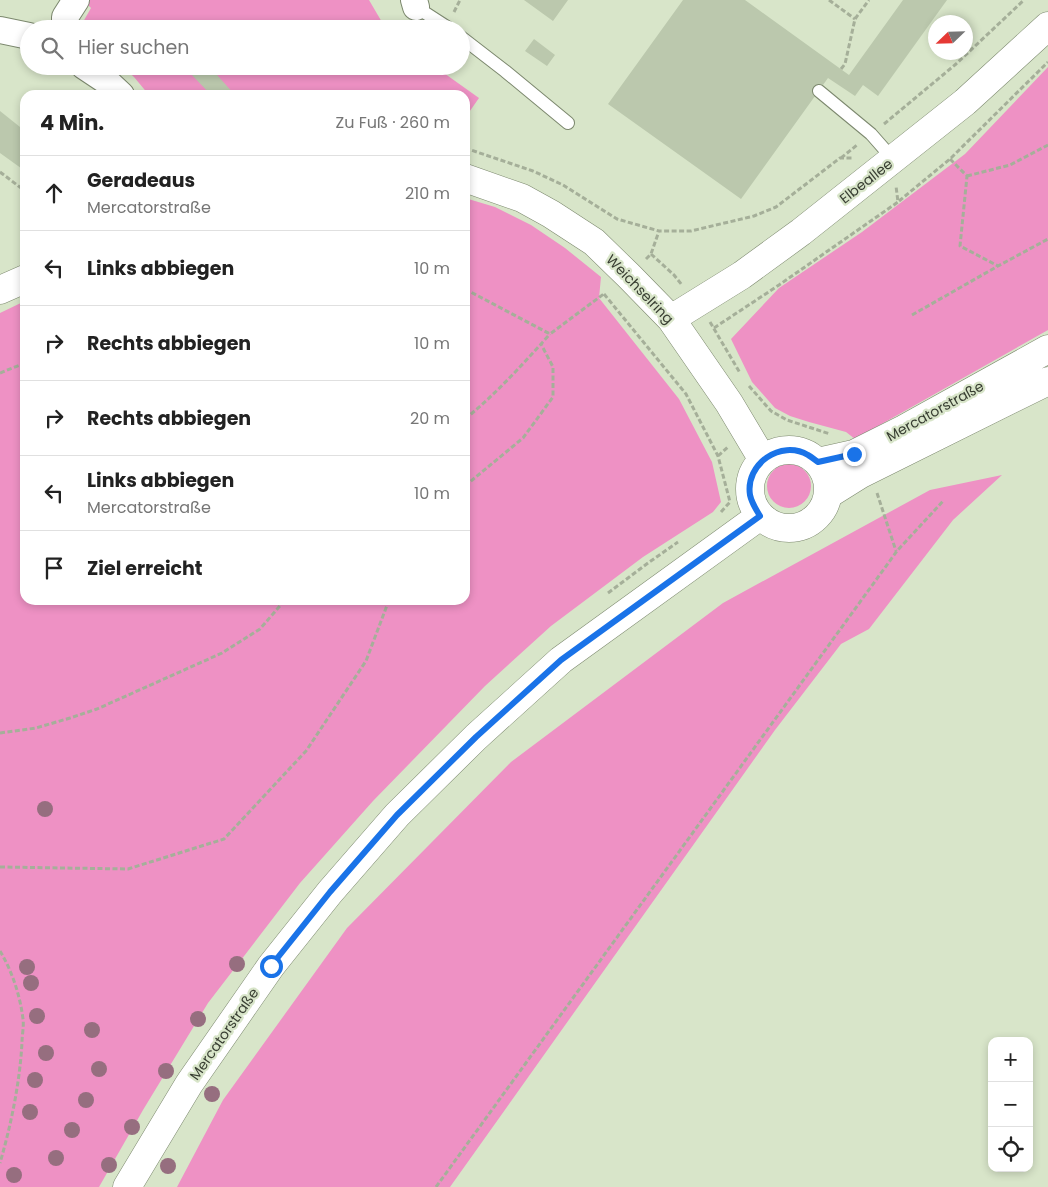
<!DOCTYPE html>
<html lang="de">
<meta charset="utf-8">
<style>
body{margin:0;font-family:Poppins,sans-serif;background:#f6f6f6;color:#222}
.controls{position:absolute;right:15px;bottom:15px;display:grid;overflow:hidden;border-radius:10px;box-shadow:0 2px 8px #0003}
.controls button{width:45px;height:45px;display:grid;place-items:center;padding:0;border:0;border-bottom:1px solid #e0e0e0;background:#fff;color:#222;font:25px sans-serif}
.compass{position:absolute;left:928px;top:15px;width:45px;height:45px;border-radius:50%;background:#fff;box-shadow:0 2px 8px #0003;rotate:247deg}
.stop{position:absolute;width:15px;height:15px;margin:-11px;border:4px solid #1a73e8;border-radius:50%;background:#fff}
.stop.end{background:#1a73e8;border-color:#fff;box-shadow:0 1px 5px #0008}
.list{margin:0;padding:0;list-style:none}
h2{display:flex;justify-content:space-between;align-items:center;height:65px;margin:0;padding:0 20px;font-size:21px}
h2 small{font-size:16px;font-weight:400;color:#767676}
.list li{display:grid;grid-template-columns:32px 1fr auto;gap:15px;align-items:center;box-sizing:border-box;height:75px;padding:0 20px;border-top:1px solid #e0e0e0}
.list b{display:block;font-size:19px;white-space:nowrap}
.list p{margin:0;font-size:16px;white-space:nowrap;color:#767676}
.list em{font-size:16px;font-style:normal;color:#767676}
.icon{flex:none;width:28px;height:28px;fill:none;stroke:currentColor;stroke-width:2;stroke-linecap:round;stroke-linejoin:round}
.map{position:relative;flex:none;width:1048px;height:1187px;overflow:hidden}
.search{position:absolute;background:#fff;box-shadow:0 2px 8px #0003;left:20px;top:20px;width:450px;height:55px;display:flex;align-items:center;gap:12px;box-sizing:border-box;padding:0 18px;border-radius:28px;color:#767676;font-size:19px}
.panel{position:absolute;background:#fff;box-shadow:0 2px 8px #0003;left:20px;top:90px;width:450px;height:515px;border-radius:15px}
.map>svg:first-child{display:block}
</style>
<div class="map">
<svg width="1048" height="1187" viewBox="0 0 1048 1187">
<rect width="100%" height="100%" fill="#d8e5c9"/>
<path fill="#ee91c4" d="M 90,0 L 369,0 L 386,29 L 79,29 L 91,8 L 87,4 Z
M 122,66 L 434,66 L 479,98 L 465,118 L 465,95 L 149,95 L 134,77 Z
M 1048,67 L 1048,330 L 855,439 L 846,432 L 809,422 L 790,416 L 775,408 L 752,382 L 731,339 L 779,288 L 862,232 L 965,154 Z
M 465,198 L 495,207 L 531,225 L 565,248 L 601,277 L 599,298 L 679,399 L 712,462 L 721,502 L 713,512 L 643,557 L 551,626 L 485,686 L 373,801 L 300,883 L 208,1003 L 143,1110 L 99,1187 L 0,1187 L 0,313 L 25,301 L 25,600 L 465,600 Z
M767 486a22 22 0 1 1 44 0a22 22 0 1 1-44 0Z
M 1002,475 L 953,520 L 869,629 L 841,644 L 775,730 L 450,1187 L 177,1187 L 223,1100 L 347,928 L 511,762 L 723,603 L 930,490 Z"/>
<path fill="#bbc8ad" d="M 524,0 L 568,0 L 553,21 Z
M 683,0 L 745,0 L 849,75 L 903,0 L 947,0 L 878,96 L 863,85 L 855,96 L 828,78 L 741,199 L 608,104 Z
M 534,39 L 555,55 L 547,66 L 525,51 Z
M 199,66 L 209,66 L 235,95 L 211,95 L 191,74 Z
M 0,111 L 25,131 L 25,171 L 0,153 Z"/>
<g fill="none" stroke-linecap="round" stroke-linejoin="round">
<defs>
<path id="lane" d="M 416,7 L 450,29
M 461,37 L 505,71 L 568,123
M 819,91 L 871,134 L 893,159"/>
<path id="street" d="M 414,0 L 416,7
M 65,29 L 65,17 L 76,0
M 0,30 L 29,36
M 84,66 L 105,80 L 121,95"/>
<path id="secondary" d="M 465,178 L 522,198 L 551,214 L 594,242 L 629,276 L 671,319 L 729,403 L 763,460
M 0,290 L 25,279
M 671,319 L 742,275 L 801,232 L 965,102 L 1048,26
M750 489a39 39 0 1 1 78 0a39 39 0 1 1-78 0Z
M 818,462 L 854,454 L 904,429 L 1048,349
M 829,494 L 861,474 L 1048,381
M 127,1187 L 189,1084 L 271,966 L 330,892 L 397,815 L 476,737 L 561,660 L 760,516"/>
</defs>
<use href="#lane" stroke="#7c886e" stroke-width="14"/>
<use href="#street" stroke="#7c886e" stroke-width="28"/>
<use href="#secondary" stroke="#7c886e" stroke-width="29"/>
<path stroke="#a5af99" stroke-width="3" stroke-dasharray="5 2.5" stroke-linecap="butt" d="M 829,0 L 855,19
M 454,12 L 460,0
M 841,69 L 845,64 L 855,19 L 869,0
M 884,124 L 956,64 L 1024,0
M 465,148 L 533,171 L 563,185 L 617,219 L 659,231 L 691,231 L 754,216 L 776,207 L 840,158 L 854,158
M 841,158 L 857,145
M 950,159 L 967,176 L 960,246 L 998,266
M 0,172 L 25,191
M 967,176 L 1010,165 L 1048,145
M 899,201 L 950,159 L 1048,62
M 651,254 L 674,275 L 682,285
M 646,259 L 651,254 L 659,231
M 465,289 L 550,334 L 605,293
M 604,294 L 686,394 L 718,456 L 730,502 L 720,513
M 912,315 L 998,266 L 1048,239
M 710,322 L 740,373
M 714,328 L 779,285 L 898,202 L 896,186
M 0,373 L 25,363
M 749,386 L 771,411 L 787,420 L 830,434
M 465,419 C 496,394 523,364 550,334
M 718,456 L 728,447
M 465,486 L 523,438 L 553,397 L 553,367 L 541,344
M 877,493 L 896,551
M 608,593 L 648,563 L 678,542
M 0,733 L 36,728 L 70,718 L 97,709 L 222,653 L 260,629 L 285,600
M 0,867 L 128,869 L 224,839 L 306,751 L 366,661 L 389,600
M 0,951 C 12,971 20,995 23,1019 C 24,1027 22,1035 22,1042 C 20,1082 11,1125 0,1163
M 436,1187 L 897,551 L 944,500"/>
<use href="#lane" stroke="#fff" stroke-width="12"/>
<use href="#street" stroke="#fff" stroke-width="26"/>
<use href="#secondary" stroke="#fff" stroke-width="28"/>
</g>
<g fill="#966e7f">
<circle cx="45" cy="809" r="8"/>
<circle cx="237" cy="964" r="8"/>
<circle cx="27" cy="967" r="8"/>
<circle cx="31" cy="983" r="8"/>
<circle cx="37" cy="1016" r="8"/>
<circle cx="198" cy="1019" r="8"/>
<circle cx="92" cy="1030" r="8"/>
<circle cx="46" cy="1053" r="8"/>
<circle cx="99" cy="1069" r="8"/>
<circle cx="166" cy="1071" r="8"/>
<circle cx="35" cy="1080" r="8"/>
<circle cx="212" cy="1094" r="8"/>
<circle cx="86" cy="1100" r="8"/>
<circle cx="30" cy="1112" r="8"/>
<circle cx="132" cy="1127" r="8"/>
<circle cx="72" cy="1130" r="8"/>
<circle cx="56" cy="1158" r="8"/>
<circle cx="109" cy="1165" r="8"/>
<circle cx="168" cy="1166" r="8"/>
<circle cx="14" cy="1175" r="8"/>
</g>
<g fill="none" stroke-linecap="round" stroke-linejoin="round">
<path stroke="#1a73e8" stroke-width="6" d="M 271,966 L 330,892 L 397,815 L 476,737 L 561,660 L 760,516 C 756,509 752,504 750,495 C 745,464 781,439 808,455 C 812,457 815,460 818,462 L 854,454"/>
</g>
<g text-anchor="middle" dominant-baseline="central" stroke-width="4.5" stroke-linejoin="round" paint-order="stroke">
<g font-size="14" fill="#383e32" stroke="#d8e5c9">
<text transform="translate(866 181) rotate(-38)">Elbeallee</text>
<text transform="translate(640 289) rotate(46)">Weichselring</text>
<text transform="translate(935 411) rotate(-29)">Mercatorstraße</text>
<text transform="translate(224 1034) rotate(-55)">Mercatorstraße</text>
</g>
</g>
</svg>
<div class="controls">
<button>+</button>
<button>−</button>
<button><svg class="icon" aria-label="locate" viewBox="0 0 24 24"><circle cx="12" cy="12" r="6"/><path d="M12 2v4M12 18v4M2 12h4M18 12h4"/></svg></button>
</div>
<svg class="compass" viewBox="-18 -18 36 36"><path d="M0-13l5 13h-10z" fill="#e53935"/><path d="M0 13l5-13h-10z" fill="#767676"/></svg>
<div class="stop" style="left:271px;top:966px"></div>
<div class="stop end" style="left:854px;top:454px"></div>
<div class="search"><svg class="icon" aria-label="search" viewBox="0 0 24 24"><circle cx="10" cy="10" r="6"/><path d="M15 15l6 6"/></svg>Hier suchen</div>
<section class="panel">
<h2>4 Min.<small>Zu Fuß · 260 m</small></h2>
<ul class="list">
<li><svg class="icon" aria-label="ahead" viewBox="0 0 24 24"><path d="M12 20V5M6 11l6-6 6 6"/></svg><div><b>Geradeaus</b><p>Mercatorstraße</p></div><em>210 m</em></li>
<li><svg class="icon" aria-label="left" viewBox="0 0 24 24"><path d="M17 20v-9H6M10 6l-5 5 5 5"/></svg><div><b>Links abbiegen</b></div><em>10 m</em></li>
<li><svg class="icon" aria-label="right" viewBox="0 0 24 24"><path d="M7 20v-9h11M14 6l5 5-5 5"/></svg><div><b>Rechts abbiegen</b></div><em>10 m</em></li>
<li><svg class="icon" aria-label="right" viewBox="0 0 24 24"><path d="M7 20v-9h11M14 6l5 5-5 5"/></svg><div><b>Rechts abbiegen</b></div><em>20 m</em></li>
<li><svg class="icon" aria-label="left" viewBox="0 0 24 24"><path d="M17 20v-9H6M10 6l-5 5 5 5"/></svg><div><b>Links abbiegen</b><p>Mercatorstraße</p></div><em>10 m</em></li>
<li><svg class="icon" aria-label="arrive" viewBox="0 0 24 24"><path d="M6 21V4h12l-3 4 3 4H6"/></svg><div><b>Ziel erreicht</b></div></li>
</ul>
</section>
</div>
